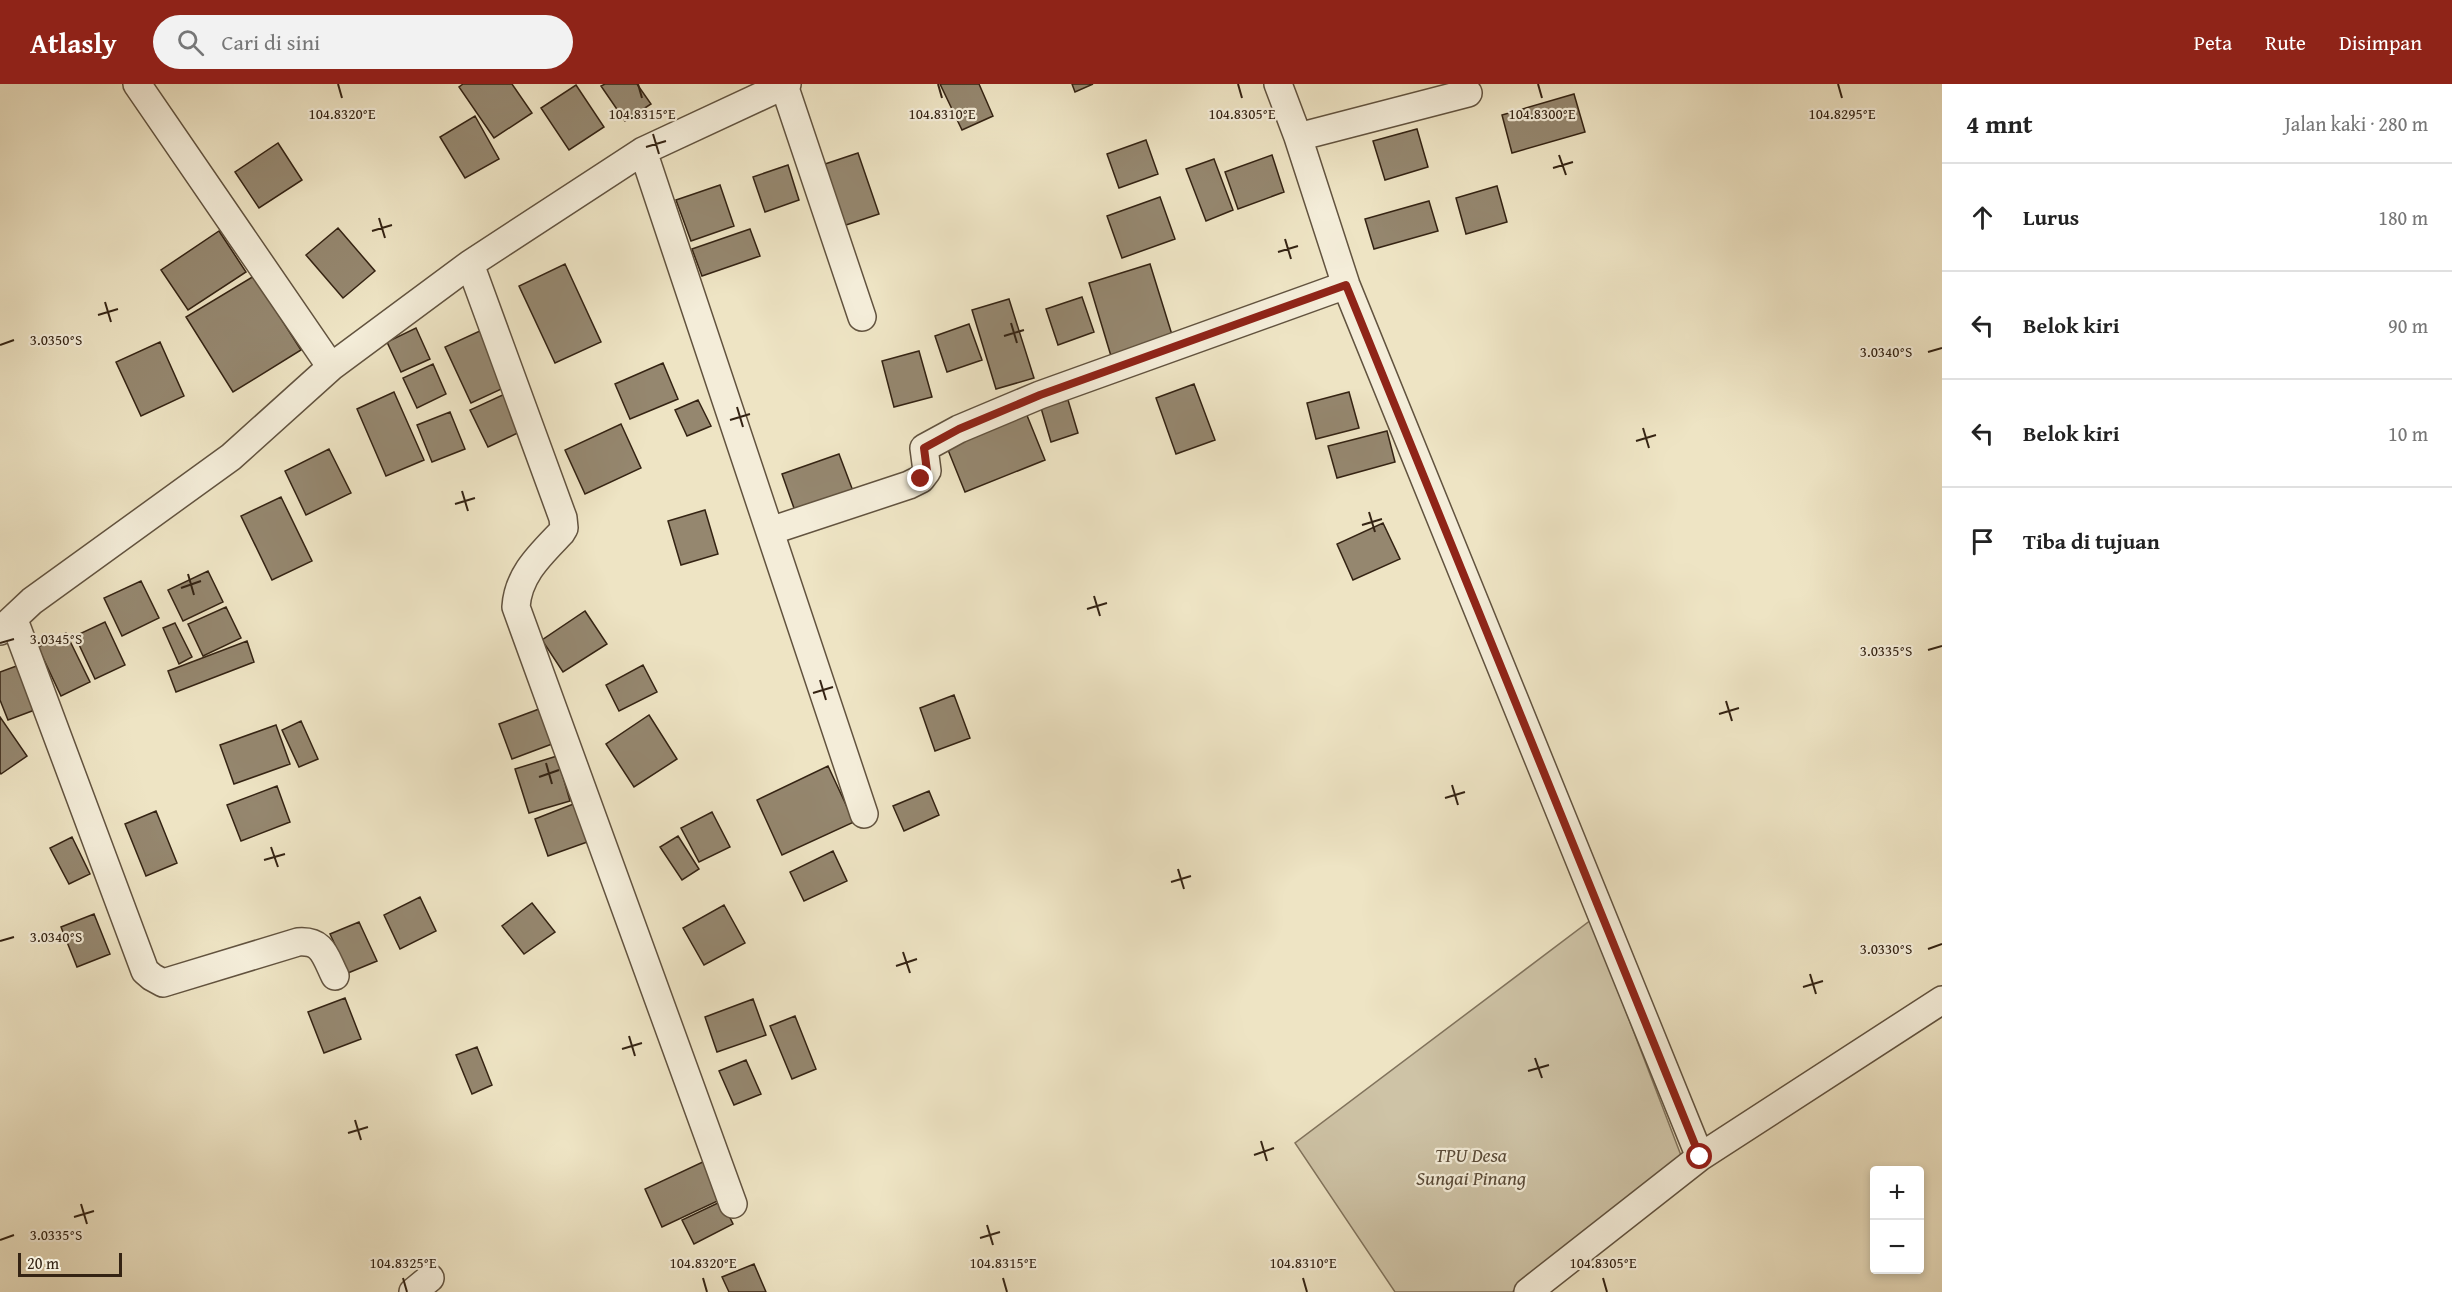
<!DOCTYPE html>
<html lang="id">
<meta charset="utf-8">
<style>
body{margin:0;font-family:"Gentium Book Plus",serif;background:#f2f2f2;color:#222}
.controls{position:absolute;right:18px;bottom:18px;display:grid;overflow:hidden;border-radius:6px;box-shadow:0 3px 9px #0003}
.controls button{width:54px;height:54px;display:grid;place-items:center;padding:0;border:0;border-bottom:2px solid #e0e0e0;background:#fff;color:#222;font:30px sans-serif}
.scale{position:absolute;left:18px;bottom:15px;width:104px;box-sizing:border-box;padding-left:6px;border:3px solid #342313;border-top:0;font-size:16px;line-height:21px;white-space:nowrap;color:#342313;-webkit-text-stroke:4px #f4edd9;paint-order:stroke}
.stop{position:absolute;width:18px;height:18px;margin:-14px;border:4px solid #8f2418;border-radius:50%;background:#fff}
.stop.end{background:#8f2418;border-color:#fff;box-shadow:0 2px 6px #0008}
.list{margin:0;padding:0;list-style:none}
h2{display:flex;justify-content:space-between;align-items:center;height:78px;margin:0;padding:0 24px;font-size:26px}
h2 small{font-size:20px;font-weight:400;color:#767676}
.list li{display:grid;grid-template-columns:39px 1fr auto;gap:18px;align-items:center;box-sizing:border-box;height:108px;padding:0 24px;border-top:2px solid #e0e0e0}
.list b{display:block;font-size:22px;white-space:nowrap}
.list em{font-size:20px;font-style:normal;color:#767676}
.icon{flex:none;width:33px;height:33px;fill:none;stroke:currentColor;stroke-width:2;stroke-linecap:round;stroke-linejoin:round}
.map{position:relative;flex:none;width:1942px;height:1208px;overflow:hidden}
header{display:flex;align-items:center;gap:36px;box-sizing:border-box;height:84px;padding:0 30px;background:#8f2418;color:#fff}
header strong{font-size:28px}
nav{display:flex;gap:33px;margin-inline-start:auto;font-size:21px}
.search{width:420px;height:54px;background:#f2f2f2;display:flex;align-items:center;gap:15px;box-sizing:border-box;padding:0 21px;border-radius:33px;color:#767676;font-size:22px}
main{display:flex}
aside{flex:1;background:#fff}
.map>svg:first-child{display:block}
</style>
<header>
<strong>Atlasly</strong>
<div class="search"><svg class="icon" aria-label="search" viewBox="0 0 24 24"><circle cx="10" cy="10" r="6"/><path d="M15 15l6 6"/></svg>Cari di sini</div>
<nav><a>Peta</a><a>Rute</a><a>Disimpan</a></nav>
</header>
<main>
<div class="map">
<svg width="1942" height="1208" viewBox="0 0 1942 1208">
<rect width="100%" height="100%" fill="#eee4c4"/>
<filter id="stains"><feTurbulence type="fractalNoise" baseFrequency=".00333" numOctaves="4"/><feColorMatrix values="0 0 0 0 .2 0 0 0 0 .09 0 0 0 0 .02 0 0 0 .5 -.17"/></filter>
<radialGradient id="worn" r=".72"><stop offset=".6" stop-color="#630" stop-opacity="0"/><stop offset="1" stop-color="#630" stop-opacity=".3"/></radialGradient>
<path fill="#cec3a6" stroke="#81735c" stroke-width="1.5" d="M 1591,836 L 1682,1074 L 1512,1208 L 1395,1208 L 1295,1059 Z"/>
<path fill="#95876f" stroke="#342313" stroke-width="1.5" d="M 463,0 L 512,0 L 532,29 L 494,54 L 459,3 Z
M 605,0 L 637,0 L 651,20 L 625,37 L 601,2 Z
M 940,0 L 979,0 L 993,32 L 962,46 Z
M 1072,0 L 1093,0 L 1075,8 Z
M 576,1 L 604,43 L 569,66 L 541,24 Z
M 1574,10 L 1585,48 L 1512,69 L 1502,31 Z
M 475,32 L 499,75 L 465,94 L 440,53 Z
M 1417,45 L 1428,83 L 1385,96 L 1373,57 Z
M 1146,56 L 1158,90 L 1119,104 L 1107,70 Z
M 278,59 L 302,96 L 259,124 L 235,88 Z
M 858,69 L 879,130 L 837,144 L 816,83 Z
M 1272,71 L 1284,108 L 1238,125 L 1225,88 Z
M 1214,75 L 1233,126 L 1206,137 L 1186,85 Z
M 788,81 L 799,116 L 765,128 L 753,93 Z
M 720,101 L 734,142 L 691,157 L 676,116 Z
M 1497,102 L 1507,138 L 1466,150 L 1456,114 Z
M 1160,113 L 1175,155 L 1122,174 L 1107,132 Z
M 1429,117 L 1438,147 L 1374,165 L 1365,135 Z
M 338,144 L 375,187 L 343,214 L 306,171 Z
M 750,145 L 760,172 L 702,192 L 692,165 Z
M 219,147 L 246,188 L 188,226 L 161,186 Z
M 565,180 L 601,258 L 555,279 L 519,202 Z
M 1150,180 L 1173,254 L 1111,272 L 1089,199 Z
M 254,192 L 301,266 L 233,308 L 186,233 Z
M 1082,213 L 1094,248 L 1058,261 L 1046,225 Z
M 1009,215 L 1034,294 L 996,305 L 972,226 Z
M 969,240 L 982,276 L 947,288 L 935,252 Z
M 416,244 L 430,275 L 401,288 L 387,258 Z
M 482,246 L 508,302 L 471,319 L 445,263 Z
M 160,258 L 184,312 L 141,332 L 116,278 Z
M 919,267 L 932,313 L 894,323 L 882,277 Z
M 663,279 L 678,315 L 630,335 L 615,300 Z
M 433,280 L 446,310 L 417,324 L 403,294 Z
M 1194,300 L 1215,356 L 1176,370 L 1156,314 Z
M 394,308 L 424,376 L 386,392 L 357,325 Z
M 1349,308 L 1359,344 L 1316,355 L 1307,319 Z
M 507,309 L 524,346 L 488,363 L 470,326 Z
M 698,316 L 711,342 L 687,352 L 675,326 Z
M 1068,316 L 1078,349 L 1051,358 L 1041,324 Z
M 1024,324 L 1045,376 L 965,408 L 944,356 Z
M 450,328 L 465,365 L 432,378 L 417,341 Z
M 621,340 L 641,384 L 585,410 L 565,366 Z
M 1387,347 L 1395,378 L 1337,394 L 1328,362 Z
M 329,365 L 351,409 L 306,431 L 285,387 Z
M 839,370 L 853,407 L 795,427 L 782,390 Z
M 281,413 L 312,477 L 272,496 L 241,432 Z
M 705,426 L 718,470 L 681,481 L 668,437 Z
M 1383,439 L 1400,475 L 1353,496 L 1337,460 Z
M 208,487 L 223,518 L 183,537 L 168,506 Z
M 141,497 L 159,534 L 122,552 L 104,514 Z
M 226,523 L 241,554 L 203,572 L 188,540 Z
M 585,527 L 607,560 L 563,588 L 542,556 Z
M 105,538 L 125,581 L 95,595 L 75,552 Z
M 175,539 L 192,573 L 179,580 L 163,544 Z
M 66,549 L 90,598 L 61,612 L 38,563 Z
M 247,557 L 254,578 L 176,608 L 168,587 Z
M 22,580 L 40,624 L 8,636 L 0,616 L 0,588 Z
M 643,581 L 657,608 L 619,627 L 606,601 Z
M 954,611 L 970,654 L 935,667 L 920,624 Z
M 539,625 L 552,660 L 512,675 L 499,640 Z
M 649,631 L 677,675 L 634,703 L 606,660 Z
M 0,633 L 27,672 L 1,690 L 0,688 Z
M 301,637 L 318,675 L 299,683 L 282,646 Z
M 276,641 L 290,680 L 234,700 L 220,661 Z
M 557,672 L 570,717 L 529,729 L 515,685 Z
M 828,682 L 854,738 L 782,771 L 757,716 Z
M 277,702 L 290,738 L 241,757 L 227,721 Z
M 929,707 L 939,731 L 904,747 L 893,722 Z
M 576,719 L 590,757 L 548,772 L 535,735 Z
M 156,727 L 177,779 L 146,792 L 125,740 Z
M 712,728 L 730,763 L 699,778 L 681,744 Z
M 678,752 L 699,785 L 682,796 L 660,763 Z
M 72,753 L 90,790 L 69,800 L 50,764 Z
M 833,767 L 847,797 L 804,817 L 790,788 Z
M 420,813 L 436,847 L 400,865 L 384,831 Z
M 532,819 L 555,848 L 524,870 L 502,842 Z
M 724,821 L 745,859 L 704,881 L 683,844 Z
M 94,830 L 110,870 L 77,883 L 61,843 Z
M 359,838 L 377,877 L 348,889 L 330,850 Z
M 345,914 L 361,955 L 324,969 L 308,928 Z
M 753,915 L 766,951 L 717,968 L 705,933 Z
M 795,932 L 816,985 L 792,995 L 770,942 Z
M 477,963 L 492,1001 L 472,1010 L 456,971 Z
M 746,976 L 761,1010 L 734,1021 L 719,987 Z
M 707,1076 L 724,1114 L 662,1143 L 645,1105 Z
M 722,1117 L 733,1140 L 694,1160 L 682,1136 Z
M 754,1180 L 766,1208 L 729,1208 L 722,1193 Z"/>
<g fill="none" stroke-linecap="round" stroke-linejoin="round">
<defs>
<path id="minor" d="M 137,0 L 331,283
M 1278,0 L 1298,53 L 1346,201 L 1700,1073
M 784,1 L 862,233
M 1298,53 L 1468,9
M 643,67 L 864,730
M 470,180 L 563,434 L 564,444 L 561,449 C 540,471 518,491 516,523 L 733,1120
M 770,447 L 909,401 L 921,395 L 927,387 L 924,364 L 959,345 L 1040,311 L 1346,201
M 14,536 L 145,887 L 152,893 L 163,899 L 298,858 C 323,856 325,872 335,892
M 0,547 L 32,517 L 231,373 L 331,283 L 470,180 L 643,67 L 787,0
M 413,1208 L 430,1194
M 1528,1208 L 1700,1073 L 1942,916"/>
</defs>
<use href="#minor" stroke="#62533f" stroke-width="30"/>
<use href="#minor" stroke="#f4edd9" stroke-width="27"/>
</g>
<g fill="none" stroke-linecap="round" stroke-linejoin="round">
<path stroke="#8f2418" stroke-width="8" d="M 921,395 L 927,387 L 924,364 L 959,345 L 1040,311 L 1346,201 L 1700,1073"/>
</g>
<path fill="none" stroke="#342313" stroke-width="2" d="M 338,0 L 342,14M 638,0 L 642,14M 938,0 L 942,14M 1238,0 L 1242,14M 1538,0 L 1542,14M 1838,0 L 1842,14M 653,50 L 659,70M 646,63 L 666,57M 1559,71 L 1566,91M 1553,84 L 1573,78M 379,134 L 385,154M 372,147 L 392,141M 1285,155 L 1291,175M 1278,168 L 1298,162M 105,218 L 111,238M 98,231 L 118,225M 1011,239 L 1017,259M 1004,252 L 1024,246M 0,261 L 14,256M 1928,268 L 1942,264M 737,323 L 743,343M 730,336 L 750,330M 1643,344 L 1649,364M 1636,357 L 1656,351M 462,407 L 468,427M 455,420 L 475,414M 1369,428 L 1375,448M 1362,441 L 1382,435M 188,490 L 194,511M 181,504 L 201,497M 1094,512 L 1100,532M 1087,525 L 1107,519M 0,559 L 14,555M 1928,566 L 1942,562M 820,596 L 826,616M 813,609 L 833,603M 1726,617 L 1732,637M 1719,630 L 1739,624M 546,679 L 552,700M 539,693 L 559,686M 1452,701 L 1458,721M 1445,714 L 1465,708M 271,763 L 278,783M 264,776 L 285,770M 1178,785 L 1184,805M 1171,798 L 1191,792M 0,857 L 14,853M 1928,865 L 1942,860M 903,868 L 910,889M 896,882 L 917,875M 1810,890 L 1816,910M 1803,903 L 1823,897M 629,952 L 635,972M 622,965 L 642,959M 1535,974 L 1542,994M 1528,987 L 1549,981M 355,1036 L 361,1056M 348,1049 L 368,1043M 1261,1057 L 1267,1077M 1254,1071 L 1274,1064M 81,1120 L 87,1140M 74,1133 L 94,1127M 987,1141 L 993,1161M 980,1154 L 1000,1148M 0,1156 L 14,1151M 403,1194 L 407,1208M 703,1194 L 707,1208M 1003,1194 L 1007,1208M 1303,1194 L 1307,1208M 1603,1194 L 1607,1208"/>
<g text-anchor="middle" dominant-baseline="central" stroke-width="4.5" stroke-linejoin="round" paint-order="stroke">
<g font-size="20" font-style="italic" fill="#5a4b38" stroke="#f4edd9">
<text x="1471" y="1070">TPU Desa<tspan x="1471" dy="23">Sungai Pinang</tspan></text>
</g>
</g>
<g font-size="15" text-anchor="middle" fill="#342313" stroke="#f4edd9" stroke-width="4.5" stroke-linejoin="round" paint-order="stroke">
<text x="342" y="35">104.8320°E</text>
<text x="642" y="35">104.8315°E</text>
<text x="942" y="35">104.8310°E</text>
<text x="1242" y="35">104.8305°E</text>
<text x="1542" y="35">104.8300°E</text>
<text x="1842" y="35">104.8295°E</text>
<text x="56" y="261">3.0350°S</text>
<text x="1886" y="273">3.0340°S</text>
<text x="56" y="560">3.0345°S</text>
<text x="1886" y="572">3.0335°S</text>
<text x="56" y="858">3.0340°S</text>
<text x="1886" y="870">3.0330°S</text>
<text x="56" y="1156">3.0335°S</text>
<text x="403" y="1184">104.8325°E</text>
<text x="703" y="1184">104.8320°E</text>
<text x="1003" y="1184">104.8315°E</text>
<text x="1303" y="1184">104.8310°E</text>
<text x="1603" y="1184">104.8305°E</text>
</g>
<rect width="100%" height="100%" filter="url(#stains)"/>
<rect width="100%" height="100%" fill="url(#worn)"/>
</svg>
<div class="controls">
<button>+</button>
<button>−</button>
</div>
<div class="scale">20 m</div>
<div class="stop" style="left:1700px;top:1073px"></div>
<div class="stop end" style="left:921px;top:395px"></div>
</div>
<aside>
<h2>4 mnt<small>Jalan kaki · 280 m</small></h2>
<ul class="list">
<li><svg class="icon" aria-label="ahead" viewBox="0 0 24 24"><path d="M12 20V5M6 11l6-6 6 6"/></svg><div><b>Lurus</b></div><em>180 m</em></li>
<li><svg class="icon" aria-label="left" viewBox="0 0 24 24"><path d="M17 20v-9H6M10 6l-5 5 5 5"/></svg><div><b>Belok kiri</b></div><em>90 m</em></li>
<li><svg class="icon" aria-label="left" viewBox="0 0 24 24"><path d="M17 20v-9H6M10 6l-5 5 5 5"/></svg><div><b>Belok kiri</b></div><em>10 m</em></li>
<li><svg class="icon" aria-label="arrive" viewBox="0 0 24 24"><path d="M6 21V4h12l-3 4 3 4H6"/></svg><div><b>Tiba di tujuan</b></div></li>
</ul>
</aside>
</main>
